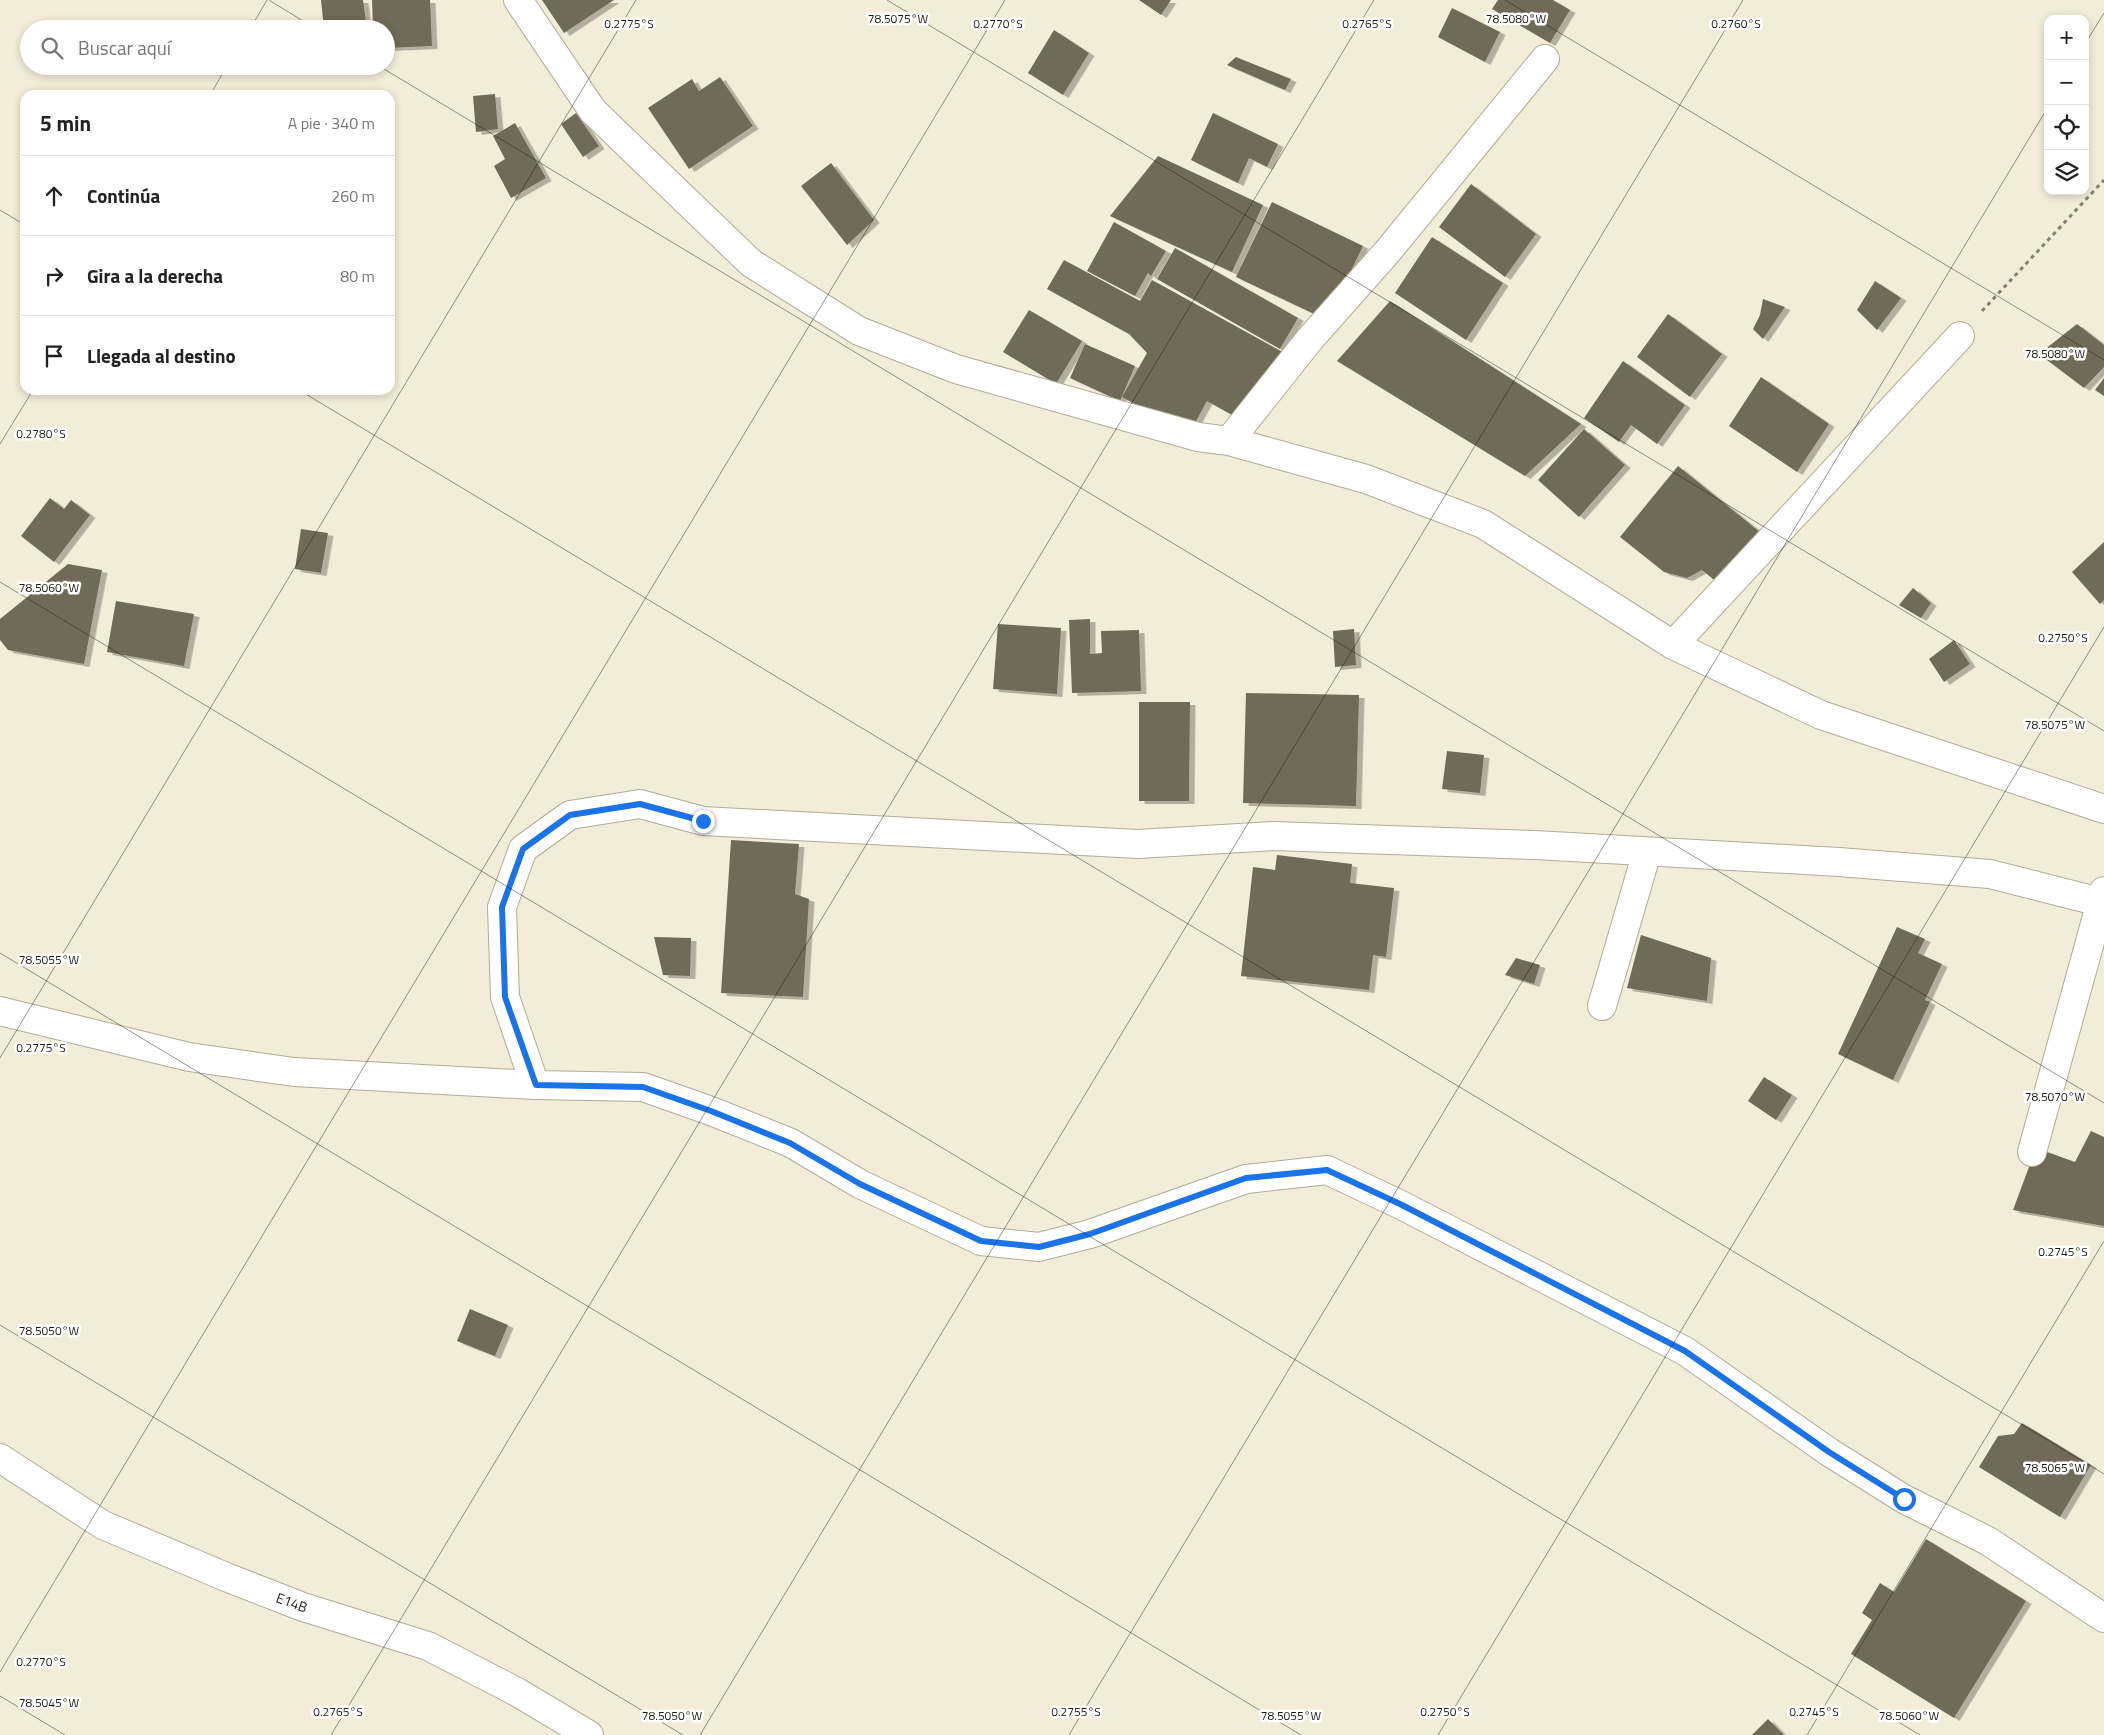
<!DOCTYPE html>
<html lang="es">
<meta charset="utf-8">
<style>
body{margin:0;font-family:"Titillium Web",sans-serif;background:#f2f2f2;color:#222}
.controls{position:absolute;right:15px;top:15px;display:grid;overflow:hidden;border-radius:10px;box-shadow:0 2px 8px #0003}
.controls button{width:45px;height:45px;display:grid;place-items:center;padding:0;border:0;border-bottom:1px solid #e0e0e0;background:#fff;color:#222;font:25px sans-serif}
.stop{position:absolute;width:15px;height:15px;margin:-11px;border:4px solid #1a73e8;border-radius:50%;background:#fff}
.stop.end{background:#1a73e8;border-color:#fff;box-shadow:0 1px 5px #0008}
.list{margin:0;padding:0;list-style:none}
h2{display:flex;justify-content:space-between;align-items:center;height:65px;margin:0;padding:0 20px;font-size:21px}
h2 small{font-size:16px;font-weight:400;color:#767676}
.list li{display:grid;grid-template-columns:32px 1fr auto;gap:15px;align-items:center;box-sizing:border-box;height:80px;padding:0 20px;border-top:1px solid #e0e0e0}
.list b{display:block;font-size:19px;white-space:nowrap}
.list em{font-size:16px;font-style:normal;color:#767676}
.icon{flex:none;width:28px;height:28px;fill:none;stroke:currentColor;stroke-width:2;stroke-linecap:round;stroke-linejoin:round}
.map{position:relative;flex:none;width:2104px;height:1735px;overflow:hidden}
.search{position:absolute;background:#fff;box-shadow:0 2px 8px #0003;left:20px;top:20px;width:375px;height:55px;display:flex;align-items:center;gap:12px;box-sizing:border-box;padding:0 18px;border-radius:28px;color:#767676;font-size:19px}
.panel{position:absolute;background:#fff;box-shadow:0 2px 8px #0003;left:20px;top:90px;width:375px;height:305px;border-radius:15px}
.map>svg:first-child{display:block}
</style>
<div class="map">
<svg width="2104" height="1735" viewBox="0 0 2104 1735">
<defs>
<filter id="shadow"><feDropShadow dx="5.5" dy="3" stdDeviation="0" flood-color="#0004"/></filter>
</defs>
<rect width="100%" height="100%" fill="#f2edd9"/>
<path fill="#6f6b59" filter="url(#shadow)" d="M 321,0 L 363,0 L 367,29 L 324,29 Z
M 372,0 L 430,0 L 432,46 L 386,48 L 386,29 L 373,29 Z
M 542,0 L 614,0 L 564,33 Z
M 1139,0 L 1171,0 L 1161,15 Z
M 1498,0 L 1553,0 L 1570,10 L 1550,43 L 1492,9 Z
M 1452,8 L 1500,32 L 1485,62 L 1438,37 Z
M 278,24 L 279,29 L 255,29 L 255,27 Z
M 1054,30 L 1089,53 L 1063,95 L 1028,73 Z
M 1236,57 L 1291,79 L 1285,90 L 1227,65 Z
M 720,77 L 753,126 L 689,169 L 648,108 L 692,79 L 699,91 Z
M 495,94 L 498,129 L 476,132 L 473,96 Z
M 576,113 L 599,146 L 583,157 L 561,124 Z
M 1213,113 L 1278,144 L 1267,167 L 1249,158 L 1238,183 L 1191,160 Z
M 515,123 L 546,178 L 511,198 L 494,166 L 505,159 L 493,136 Z
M 1158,156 L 1263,205 L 1232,272 L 1110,216 Z
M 831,163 L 874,220 L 847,245 L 801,186 Z
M 1471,184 L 1536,234 L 1505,277 L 1439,227 Z
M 1272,202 L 1363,246 L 1327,320 L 1236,277 Z
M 1114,222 L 1166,251 L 1151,276 L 1148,273 L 1135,296 L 1087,271 Z
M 1432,237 L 1503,283 L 1466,340 L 1395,293 Z
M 1175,248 L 1298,318 L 1280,349 L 1157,279 Z
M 1064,260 L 1140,301 L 1152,280 L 1286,354 L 1248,424 L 1207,401 L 1189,434 L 1122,397 L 1147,353 L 1129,334 L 1047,289 Z
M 1875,281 L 1901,298 L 1877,330 L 1857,310 Z
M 1763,299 L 1785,307 L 1763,339 L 1753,329 L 1760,315 Z
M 1390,301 L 1581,424 L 1525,476 L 1337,361 Z
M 1029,310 L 1082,341 L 1056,384 L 1003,352 Z
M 1668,314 L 1722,354 L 1690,397 L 1637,357 Z
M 2077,324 L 2104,345 L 2104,367 L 2084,388 L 2039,354 Z
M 1085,344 L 1135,366 L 1120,401 L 1070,378 Z
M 1623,361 L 1685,405 L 1657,444 L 1631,425 L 1619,442 L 1584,418 Z
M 1761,377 L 1829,424 L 1797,472 L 1729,426 Z
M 2104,378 L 2104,396 L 2095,390 Z
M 1584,429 L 1625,465 L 1579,517 L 1538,480 Z
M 1678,466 L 1766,537 L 1724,588 L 1702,570 L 1687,578 L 1664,572 L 1620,537 Z
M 50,498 L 64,509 L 71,500 L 90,515 L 54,562 L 21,536 Z
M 301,529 L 328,533 L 321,573 L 295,569 Z
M 2104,542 L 2104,600 L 2100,604 L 2072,572 Z
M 68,564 L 102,570 L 84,664 L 8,650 L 0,640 L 0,619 Z
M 1913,588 L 1931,603 L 1921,618 L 1899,605 Z
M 116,601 L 194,614 L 184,666 L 107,652 Z
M 1090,619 L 1090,654 L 1102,653 L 1101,631 L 1139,630 L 1141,691 L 1072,693 L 1069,620 Z
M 998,624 L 1061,628 L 1057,694 L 993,689 Z
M 1354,629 L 1356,665 L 1335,667 L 1333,631 Z
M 1954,640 L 1970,664 L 1944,682 L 1929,659 Z
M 1246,693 L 1359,695 L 1356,806 L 1243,803 Z
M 1139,702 L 1190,702 L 1189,801 L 1139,801 Z
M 1447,751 L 1484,755 L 1480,793 L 1442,789 Z
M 731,840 L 799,844 L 795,894 L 809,899 L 803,997 L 721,993 Z
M 1277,855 L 1352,864 L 1350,883 L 1394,888 L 1386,957 L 1373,955 L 1369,990 L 1241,976 L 1253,867 L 1275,870 Z
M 1897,927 L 1925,939 L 1918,953 L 1942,964 L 1925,1000 L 1930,1002 L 1893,1080 L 1838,1054 Z
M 1641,935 L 1711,958 L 1707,1001 L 1627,988 Z
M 654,937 L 691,938 L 690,976 L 663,975 Z
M 1516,958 L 1540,965 L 1534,984 L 1505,975 Z
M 1764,1077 L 1792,1095 L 1776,1120 L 1748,1101 Z
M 2091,1131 L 2104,1137 L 2104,1226 L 2013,1210 L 2036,1148 L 2075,1162 Z
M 470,1309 L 508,1325 L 495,1356 L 457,1341 Z
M 2022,1423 L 2091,1465 L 2060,1517 L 1979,1467 L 1998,1436 L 2014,1434 Z
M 1926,1539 L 2026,1601 L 1954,1718 L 1851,1654 L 1872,1620 L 1862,1613 L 1880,1583 L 1894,1592 Z
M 1768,1719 L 1784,1735 L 1752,1735 Z"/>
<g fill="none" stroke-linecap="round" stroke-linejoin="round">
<defs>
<path id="minor" d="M 518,0 L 593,111 L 751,263 L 859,331 L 956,369 L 1198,437 L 1229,441 L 1366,479 L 1483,524 L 1673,645 L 1821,715 L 2104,809
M 1229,441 L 1310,339 L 1388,251 L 1545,59
M 1673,645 L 1960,336
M 1602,1006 L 1647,852
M 0,1011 L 189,1057 L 294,1072 L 535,1085 L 643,1087 L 711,1111 L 791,1143 L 860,1184 L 981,1241 L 1039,1247 L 1090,1234 L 1246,1179 L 1327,1170 L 1399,1204 L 1685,1351 L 1829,1452 L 1904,1499 L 1988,1541 L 2104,1618
M 535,1085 L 505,997 L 502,907 L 523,849 L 570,815 L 640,804 L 703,821 L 1138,844 L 1274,836 L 1535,845 L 1839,862 L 1990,874 L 2104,903
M 2032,1152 L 2104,891
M 0,1458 L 103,1525 L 226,1577 L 303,1607 L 428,1646 L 517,1692 L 589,1735"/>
</defs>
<use href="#minor" stroke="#b0ac98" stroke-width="30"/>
<path stroke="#848173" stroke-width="3" stroke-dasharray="4 4" stroke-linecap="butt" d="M 1982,311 L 2104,180"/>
<use href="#minor" stroke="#fff" stroke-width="28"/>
</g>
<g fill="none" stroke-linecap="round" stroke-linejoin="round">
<path stroke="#1a73e8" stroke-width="6" d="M 703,821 L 640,804 L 570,815 L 523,849 L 502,907 L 505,997 L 536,1085 L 643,1087 L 711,1111 L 790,1143 L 860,1184 L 981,1241 L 1039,1247 L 1090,1234 L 1246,1178 L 1327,1170 L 1400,1204 L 1685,1351 L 1829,1452 L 1904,1499"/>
</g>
<path fill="none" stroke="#1a1911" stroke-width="1" stroke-opacity="0.45" d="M 269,0 L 316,29M 887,0 L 2104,731M 1505,0 L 2104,360M 250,29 L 267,0M 2085,44 L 2104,13M 379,66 L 2104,1103M 210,95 L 227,66M 0,210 L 25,225M 299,390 L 2104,1474M 0,444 L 33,390M 0,582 L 1920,1735M 0,953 L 1301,1735M 0,1058 L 636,0M 0,1325 L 683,1735M 0,1672 L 1005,0M 0,1696 L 65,1735M 331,1735 L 1374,0M 700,1735 L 1743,0M 1069,1735 L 2048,107M 1438,1735 L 2104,627M 1807,1735 L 2104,1241"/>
<g text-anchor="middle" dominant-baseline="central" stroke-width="5" stroke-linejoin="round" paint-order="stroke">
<g font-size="14" fill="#1a1911" stroke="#fff">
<text transform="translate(292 1602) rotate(20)">E14B</text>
</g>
</g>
<g font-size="12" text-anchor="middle" fill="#1a1911" stroke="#fff" stroke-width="5" stroke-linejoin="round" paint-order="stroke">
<text x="898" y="23">78.5075°W</text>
<text x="1516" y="23">78.5080°W</text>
<text x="629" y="28">0.2775°S</text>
<text x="998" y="28">0.2770°S</text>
<text x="1367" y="28">0.2765°S</text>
<text x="1736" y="28">0.2760°S</text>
<text x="2055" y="358">78.5080°W</text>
<text x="41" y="438">0.2780°S</text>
<text x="49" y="592">78.5060°W</text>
<text x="2063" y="642">0.2750°S</text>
<text x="2055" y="729">78.5075°W</text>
<text x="49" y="964">78.5055°W</text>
<text x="41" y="1052">0.2775°S</text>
<text x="2055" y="1101">78.5070°W</text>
<text x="2063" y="1256">0.2745°S</text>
<text x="49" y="1335">78.5050°W</text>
<text x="2055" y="1472">78.5065°W</text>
<text x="41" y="1666">0.2770°S</text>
<text x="49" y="1707">78.5045°W</text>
<text x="338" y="1716">0.2765°S</text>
<text x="1076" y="1716">0.2755°S</text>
<text x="1445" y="1716">0.2750°S</text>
<text x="1814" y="1716">0.2745°S</text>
<text x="672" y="1720">78.5050°W</text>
<text x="1291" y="1720">78.5055°W</text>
<text x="1909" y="1720">78.5060°W</text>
</g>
</svg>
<div class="controls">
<button>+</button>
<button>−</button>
<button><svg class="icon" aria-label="locate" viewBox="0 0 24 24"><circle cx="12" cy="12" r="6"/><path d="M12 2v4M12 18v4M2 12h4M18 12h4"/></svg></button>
<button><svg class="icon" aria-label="layers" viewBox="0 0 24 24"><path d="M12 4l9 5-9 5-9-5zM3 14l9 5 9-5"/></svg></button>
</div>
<div class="stop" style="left:1904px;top:1499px"></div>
<div class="stop end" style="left:703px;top:821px"></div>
<div class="search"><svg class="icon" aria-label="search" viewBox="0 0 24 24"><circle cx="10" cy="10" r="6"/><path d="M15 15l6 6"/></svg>Buscar aquí</div>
<section class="panel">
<h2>5 min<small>A pie · 340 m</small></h2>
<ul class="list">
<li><svg class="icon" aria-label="ahead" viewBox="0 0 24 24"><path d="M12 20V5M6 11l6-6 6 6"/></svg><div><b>Continúa</b></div><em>260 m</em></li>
<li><svg class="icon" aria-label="right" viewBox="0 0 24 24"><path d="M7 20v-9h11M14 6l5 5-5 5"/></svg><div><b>Gira a la derecha</b></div><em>80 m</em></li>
<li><svg class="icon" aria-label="arrive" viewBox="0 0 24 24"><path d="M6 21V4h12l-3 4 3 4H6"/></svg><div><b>Llegada al destino</b></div></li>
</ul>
</section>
</div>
